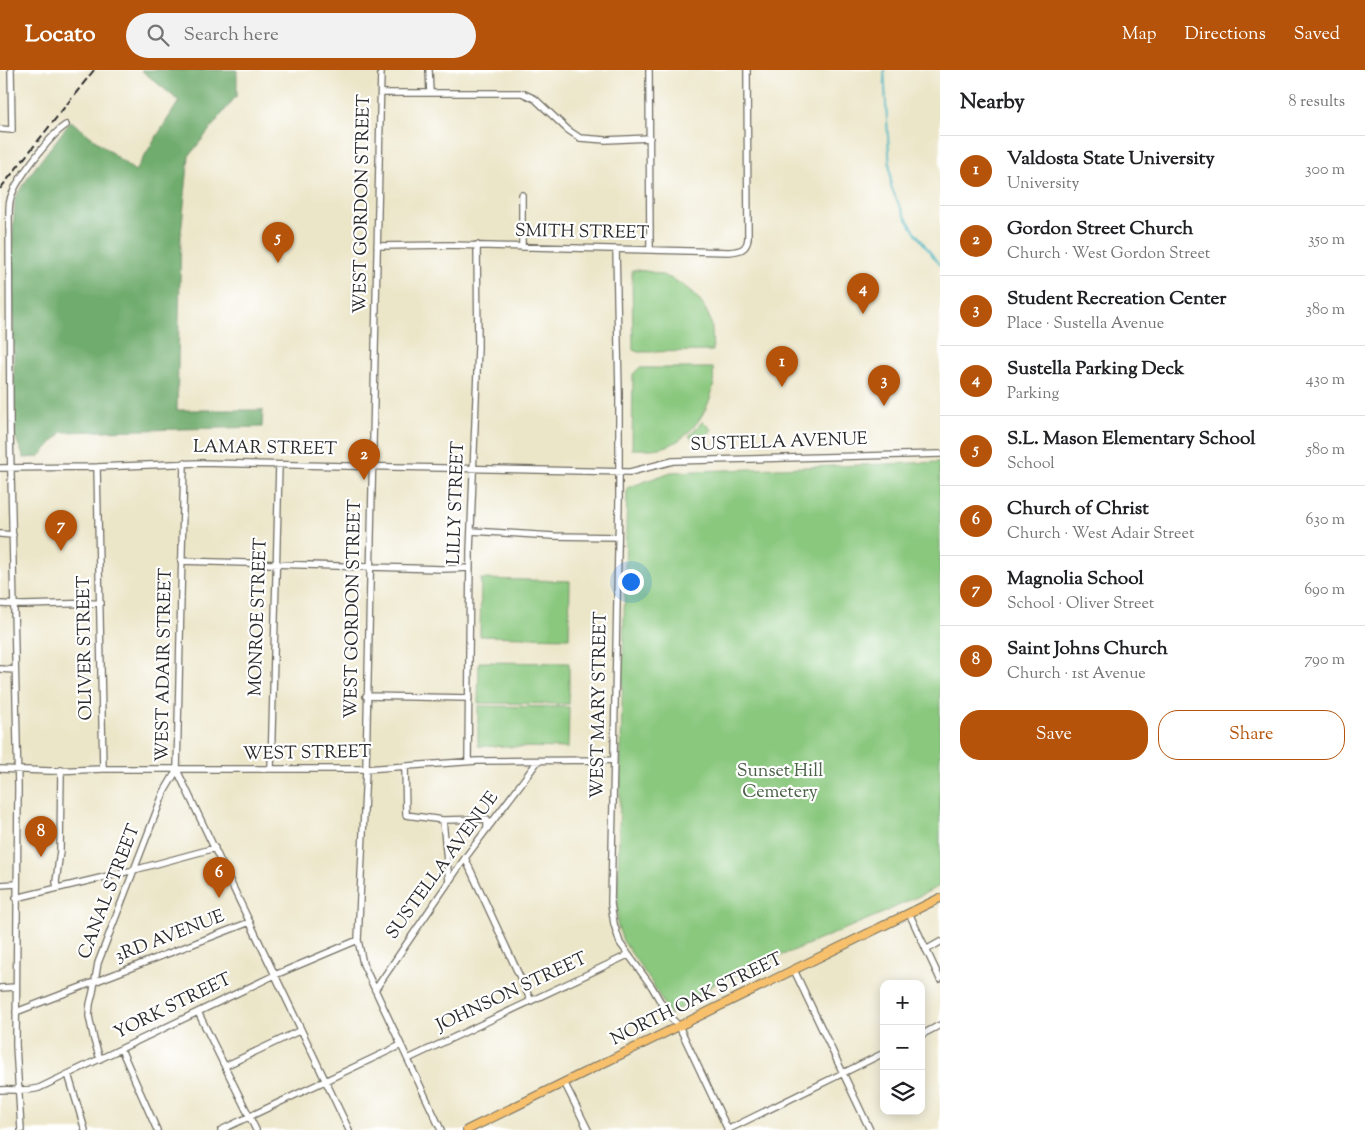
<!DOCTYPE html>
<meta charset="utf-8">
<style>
body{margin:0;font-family:"Sorts Mill Goudy",serif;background:#f2f2f2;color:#202124}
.controls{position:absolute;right:15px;bottom:15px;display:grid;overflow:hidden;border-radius:10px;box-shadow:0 2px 12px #0003}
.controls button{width:45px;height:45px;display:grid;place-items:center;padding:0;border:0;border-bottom:1px solid #e0e0e0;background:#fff;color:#202124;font:25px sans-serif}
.you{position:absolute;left:630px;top:511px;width:18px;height:18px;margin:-12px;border:4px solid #fff;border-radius:50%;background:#1a73e8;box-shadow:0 0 0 8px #1a73e833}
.badge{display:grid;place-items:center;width:32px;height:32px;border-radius:50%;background:#b45309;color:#fff;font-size:16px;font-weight:700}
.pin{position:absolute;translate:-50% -41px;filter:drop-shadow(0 1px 2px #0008)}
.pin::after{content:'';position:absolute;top:26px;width:18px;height:15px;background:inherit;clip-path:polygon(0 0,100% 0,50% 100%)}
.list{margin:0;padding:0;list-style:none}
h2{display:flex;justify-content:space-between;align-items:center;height:65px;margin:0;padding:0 20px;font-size:21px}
h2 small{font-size:16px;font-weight:400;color:#757577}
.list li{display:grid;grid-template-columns:32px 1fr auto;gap:15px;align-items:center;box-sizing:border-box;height:70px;padding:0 20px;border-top:1px solid #e0e0e0}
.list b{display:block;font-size:19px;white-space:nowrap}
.list p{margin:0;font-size:16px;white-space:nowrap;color:#757577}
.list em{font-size:16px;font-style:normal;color:#757577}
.actions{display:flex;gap:10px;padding:15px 20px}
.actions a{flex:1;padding:11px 0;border:1px solid #b45309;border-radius:20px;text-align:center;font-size:18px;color:#b45309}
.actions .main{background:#b45309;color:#fff}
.icon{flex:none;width:28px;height:28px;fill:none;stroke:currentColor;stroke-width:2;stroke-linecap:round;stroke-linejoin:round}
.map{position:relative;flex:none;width:940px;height:1060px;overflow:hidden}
header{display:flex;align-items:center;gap:30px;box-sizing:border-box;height:70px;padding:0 25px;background:#b45309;color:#fff}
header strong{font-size:24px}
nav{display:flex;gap:28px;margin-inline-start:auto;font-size:18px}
.search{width:350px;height:45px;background:#f2f2f2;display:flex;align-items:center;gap:12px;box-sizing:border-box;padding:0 18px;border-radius:28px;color:#757577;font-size:19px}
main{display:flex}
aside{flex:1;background:#fff}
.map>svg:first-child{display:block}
</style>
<header>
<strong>Locato</strong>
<div class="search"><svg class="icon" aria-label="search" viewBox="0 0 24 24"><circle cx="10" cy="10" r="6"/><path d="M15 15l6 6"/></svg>Search here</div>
<nav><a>Map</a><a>Directions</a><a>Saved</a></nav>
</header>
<main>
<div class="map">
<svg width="940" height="1060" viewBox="0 0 940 1060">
<rect width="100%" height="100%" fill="#fff"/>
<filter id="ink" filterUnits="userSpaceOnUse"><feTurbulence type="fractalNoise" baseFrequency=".02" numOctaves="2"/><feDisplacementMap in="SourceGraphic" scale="10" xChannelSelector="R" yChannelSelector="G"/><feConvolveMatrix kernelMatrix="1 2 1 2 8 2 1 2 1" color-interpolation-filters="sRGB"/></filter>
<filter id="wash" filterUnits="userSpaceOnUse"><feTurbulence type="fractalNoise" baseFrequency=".0096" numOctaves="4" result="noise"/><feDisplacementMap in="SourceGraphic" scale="20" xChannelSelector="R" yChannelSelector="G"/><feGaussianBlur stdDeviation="1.12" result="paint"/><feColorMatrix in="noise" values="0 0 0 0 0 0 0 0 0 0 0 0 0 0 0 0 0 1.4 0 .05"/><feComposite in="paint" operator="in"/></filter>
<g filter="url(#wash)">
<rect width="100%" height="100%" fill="#ece6c9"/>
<path fill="#8ac87e" stroke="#5a7a54" d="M 632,200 C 664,200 698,217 710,249 C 713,259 712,270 713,281 L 638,282 L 633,280 Z
M 639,298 L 713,298 C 713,304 714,311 713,317 C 709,341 690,368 667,376 C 656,380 644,379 632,379 L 633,304 Z
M 703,351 L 712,360 L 698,374 L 689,366 Z
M 940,392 L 940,816 L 883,843 L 716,913 L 670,945 L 652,913 L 623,871 L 617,854 L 627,418 L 671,402 Z
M 481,509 L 570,511 L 569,568 L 480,566 Z
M 479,592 L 569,593 L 569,634 L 478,633 Z
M 478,636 L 569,637 L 568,678 L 478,676 Z"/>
<path fill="#6fac6d" stroke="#4d6c4c" d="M 141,0 L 237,0 L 237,25 L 189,86 L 181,164 L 177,340 L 263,340 L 262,357 L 62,362 L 39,387 L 24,388 L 15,366 L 12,178 L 15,128 L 31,103 L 71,51 L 135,101 L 179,31 Z"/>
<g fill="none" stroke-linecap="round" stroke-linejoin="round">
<path stroke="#45b3c0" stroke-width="2" d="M 884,0 L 891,116 C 901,145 921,171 940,195"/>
</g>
</g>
<g filter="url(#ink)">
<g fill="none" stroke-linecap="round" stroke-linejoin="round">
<defs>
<path id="minor" d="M 381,0 L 366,699 L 358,870 L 363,894 L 441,1060
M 429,0 L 430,23
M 649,0 L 650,180
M 381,23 L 522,23 L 535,29 L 568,60 L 580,68 L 606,70 L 650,68
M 0,59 L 12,60 L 11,0
M 522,125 L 522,177
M 377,176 L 450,175 L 729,182 C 740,181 747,180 748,168 L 747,0
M 616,179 L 619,323 L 619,430 L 611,834 L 614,854 L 620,873 L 652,917 L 668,945 L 679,956 L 728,1060
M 184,393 L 177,700 L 349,1060
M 97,397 L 103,699
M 0,398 L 97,397 L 199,393 L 630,402 L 673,391 L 940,384
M 472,461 L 553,466 L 618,467
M 0,464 L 13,465
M 181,491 L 370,497 L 442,499 L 470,498
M 0,534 L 24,535 L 101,533
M 0,599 L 15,600
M 366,626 L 469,628
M 468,691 L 470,482 L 478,277 L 477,175
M 405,696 L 406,745 L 443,750 L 487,749 L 487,758
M 0,699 L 50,701 L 103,699 L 366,699 L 477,691 L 613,690
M 271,699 L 279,395
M 443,750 L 449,812
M 465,788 L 531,931
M 0,815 L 16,814
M 57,818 L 56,812 L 60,781 L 61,700
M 16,828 L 134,800 L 215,778
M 909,843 L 940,909
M 926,880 L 940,872
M 794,900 L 870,1060
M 0,918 L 16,917
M 375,920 L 465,788 L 538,691
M 16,942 L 250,852
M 198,942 L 256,1060
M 921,965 L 940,955
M 121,979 L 157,1060
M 100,989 L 94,970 L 89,946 L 90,934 L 93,922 L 98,893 L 164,722 L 177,700
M 408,989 L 628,885
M 225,996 L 301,960
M 68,1004 L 85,1060
M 564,1012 L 588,1060
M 0,1020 C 14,1019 25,1022 39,1018 L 275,905 L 358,870
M 21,1060 L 16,975 L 18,717 L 10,360 L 9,145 C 9,137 9,129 13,122 C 19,107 52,63 66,55
M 221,1060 L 401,975
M 727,1060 L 884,983"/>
<path id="major" d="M 467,1060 L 940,828"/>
</defs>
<use href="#minor" stroke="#6f6c62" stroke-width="8"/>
<use href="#major" stroke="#6f6c62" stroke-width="10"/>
<use href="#minor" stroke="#fff" stroke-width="5.5"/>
<use href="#major" stroke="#f7c06c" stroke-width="8"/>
<path stroke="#2b2b2b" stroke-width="2" stroke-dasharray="8 4" stroke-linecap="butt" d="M 0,119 L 94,0"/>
</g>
</g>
<g text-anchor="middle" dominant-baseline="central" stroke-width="4.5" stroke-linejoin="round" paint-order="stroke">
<g font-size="18" fill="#2b2b2b" stroke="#fff">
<text transform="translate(363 134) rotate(-89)">WEST GORDON STREET</text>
<text transform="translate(582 163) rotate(1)">SMITH STREET</text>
<text transform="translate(779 373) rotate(-2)">SUSTELLA AVENUE</text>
<text transform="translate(265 379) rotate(1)">LAMAR STREET</text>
<text transform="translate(457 433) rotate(-88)">LILLY STREET</text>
<text transform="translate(354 539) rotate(-89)">WEST GORDON STREET</text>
<text transform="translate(259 547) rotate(-88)">MONROE STREET</text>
<text transform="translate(86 578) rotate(-91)">OLIVER STREET</text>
<text transform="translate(165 595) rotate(-89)">WEST ADAIR STREET</text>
<text transform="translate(600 635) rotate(-89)">WEST MARY STREET</text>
<text transform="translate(307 684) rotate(-1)">WEST STREET</text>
<text transform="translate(443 796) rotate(-54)">SUSTELLA AVENUE</text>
<text transform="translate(110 822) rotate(-69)">CANAL STREET</text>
<text transform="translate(170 867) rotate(-21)">3RD AVENUE</text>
<text transform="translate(512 923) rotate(-25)">JOHNSON STREET</text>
<text transform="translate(697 930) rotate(-26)">NORTH OAK STREET</text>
<text transform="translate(173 937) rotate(-26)">YORK STREET</text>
</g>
<g font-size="18" fill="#4c6248" stroke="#fff">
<text x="780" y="702">Sunset Hill<tspan x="780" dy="21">Cemetery</tspan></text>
</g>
</g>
</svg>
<div class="controls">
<button>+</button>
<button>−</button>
<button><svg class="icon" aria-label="layers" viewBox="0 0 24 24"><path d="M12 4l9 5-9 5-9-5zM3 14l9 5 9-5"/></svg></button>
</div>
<div class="you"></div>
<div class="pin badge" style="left:782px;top:317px">1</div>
<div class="pin badge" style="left:364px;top:410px">2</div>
<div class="pin badge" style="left:884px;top:336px">3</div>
<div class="pin badge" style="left:863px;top:244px">4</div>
<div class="pin badge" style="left:278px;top:193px">5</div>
<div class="pin badge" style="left:219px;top:828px">6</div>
<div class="pin badge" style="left:61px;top:481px">7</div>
<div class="pin badge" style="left:41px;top:787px">8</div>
</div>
<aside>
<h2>Nearby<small>8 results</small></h2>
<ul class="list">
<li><span class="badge">1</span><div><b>Valdosta State University</b><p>University</p></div><em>300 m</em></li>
<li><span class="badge">2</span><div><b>Gordon Street Church</b><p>Church · West Gordon Street</p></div><em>350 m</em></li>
<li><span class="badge">3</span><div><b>Student Recreation Center</b><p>Place · Sustella Avenue</p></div><em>380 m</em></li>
<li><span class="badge">4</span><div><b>Sustella Parking Deck</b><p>Parking</p></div><em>430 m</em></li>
<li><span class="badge">5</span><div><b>S.L. Mason Elementary School</b><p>School</p></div><em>580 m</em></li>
<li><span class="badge">6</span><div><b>Church of Christ</b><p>Church · West Adair Street</p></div><em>630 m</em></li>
<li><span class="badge">7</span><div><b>Magnolia School</b><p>School · Oliver Street</p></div><em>690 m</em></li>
<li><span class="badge">8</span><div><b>Saint Johns Church</b><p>Church · 1st Avenue</p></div><em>790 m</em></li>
</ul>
<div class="actions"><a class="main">Save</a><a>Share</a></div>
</aside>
</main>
